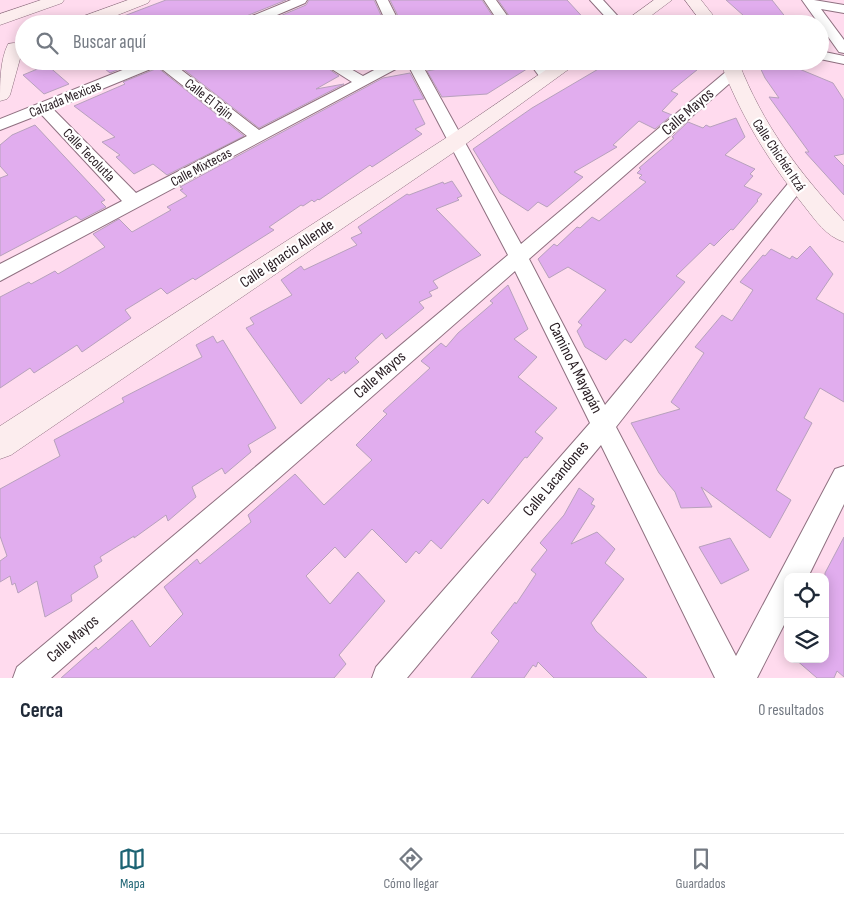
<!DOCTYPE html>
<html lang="es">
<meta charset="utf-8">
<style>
body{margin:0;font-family:"Sofia Sans Condensed",sans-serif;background:#f6f6f7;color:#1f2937}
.controls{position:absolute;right:15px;bottom:15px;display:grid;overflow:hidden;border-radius:10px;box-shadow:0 2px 12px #0003}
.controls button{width:45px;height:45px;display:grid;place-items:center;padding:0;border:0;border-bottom:1px solid #e0e1e3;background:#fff;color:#1f2937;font:25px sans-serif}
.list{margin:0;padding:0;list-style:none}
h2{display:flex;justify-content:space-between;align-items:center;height:65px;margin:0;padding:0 20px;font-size:21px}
h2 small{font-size:16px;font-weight:400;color:#747a83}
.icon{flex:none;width:28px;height:28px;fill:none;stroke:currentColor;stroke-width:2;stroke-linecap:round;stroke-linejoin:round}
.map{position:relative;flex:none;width:844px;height:678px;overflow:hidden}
.search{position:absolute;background:#fff;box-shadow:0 2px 12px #0003;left:15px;right:15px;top:15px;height:55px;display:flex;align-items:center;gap:12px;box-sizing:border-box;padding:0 18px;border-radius:28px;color:#747a83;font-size:19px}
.sheet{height:155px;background:#fff}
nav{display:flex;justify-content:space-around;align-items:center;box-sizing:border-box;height:70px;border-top:1px solid #e0e1e3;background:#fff;font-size:14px;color:#747a83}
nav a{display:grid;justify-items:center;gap:2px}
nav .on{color:#1d6373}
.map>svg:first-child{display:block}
</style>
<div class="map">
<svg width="844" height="678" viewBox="0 0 844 678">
<rect width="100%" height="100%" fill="#ffdbee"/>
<path fill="#e1adee" stroke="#b7a1bc" d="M 166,0 L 286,0 L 239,19 L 237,24 L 109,24 L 108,22 Z
M 309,0 L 374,0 L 385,24 L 261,24 L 306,5 Z
M 390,0 L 482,0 L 498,24 L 402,24 Z
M 498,0 L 567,0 L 589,24 L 515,24 Z
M 726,0 L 772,0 L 791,24 L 753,24 Z
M 95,61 L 139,61 L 110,73 Z
M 173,61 L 317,61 L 339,76 L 316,89 L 344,84 L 259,128 Z
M 439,61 L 526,61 L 530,67 L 487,94 L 442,97 L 427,71 L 443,68 Z
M 612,61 L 708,61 L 671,91 L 678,94 L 662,111 L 672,115 L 655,129 L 639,121 L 613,145 L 617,147 L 574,172 L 583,177 L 547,207 L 538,202 L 528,211 L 500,193 L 473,149 L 532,108 Z
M 757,61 L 780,61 L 833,83 L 844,100 L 844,154 L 834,156 L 844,166 L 844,195 L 805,152 L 809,152 L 769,97 L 779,98 L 765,78 Z
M 47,65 L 69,84 L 44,94 L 23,75 Z
M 158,68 L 244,136 L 167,175 L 153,164 L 134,174 L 116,157 L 120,155 L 102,142 L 115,137 L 74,106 L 125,84 L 123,82 Z
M 410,73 L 424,99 L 413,100 L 425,124 L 415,129 L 422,134 L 372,167 L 370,165 L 319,200 L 318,199 L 314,202 L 312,200 L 303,206 L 301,205 L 269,227 L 274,230 L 195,280 L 193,278 L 167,294 L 161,288 L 125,310 L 131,318 L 82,352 L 77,345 L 34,373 L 30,368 L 0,388 L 0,297 L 29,282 L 31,284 L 55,271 L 58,274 L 105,247 L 93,234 L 119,219 L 132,232 L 171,210 L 167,207 L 187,196 L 180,190 L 183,189 L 180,187 L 383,78 Z
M 736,118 L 745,137 L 725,155 L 755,169 L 750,174 L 753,176 L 744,186 L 762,194 L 757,200 L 758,201 L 733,230 L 731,229 L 714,246 L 710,243 L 676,276 L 685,282 L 631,343 L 625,339 L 606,360 L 585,347 L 577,331 L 582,325 L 578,322 L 606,290 L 568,267 L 549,278 L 538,259 L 554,244 L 557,246 L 577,227 L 580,228 L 592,217 L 599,221 L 646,182 L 639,178 L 642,175 L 637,173 L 641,169 L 639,168 L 674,138 L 672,137 L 688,122 L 703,128 L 706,125 L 710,127 Z
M 35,125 L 105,200 L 101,202 L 106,207 L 81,220 L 76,216 L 0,256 L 0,178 L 8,175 L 0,166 L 0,145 L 12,135 Z
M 452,181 L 462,196 L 457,198 L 459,200 L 436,209 L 481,255 L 433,281 L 438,288 L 429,292 L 432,296 L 419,302 L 424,308 L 386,339 L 382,333 L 355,358 L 359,362 L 345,374 L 344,371 L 331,381 L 329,378 L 301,404 L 246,328 L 254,324 L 250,318 L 292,295 L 281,280 L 301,266 L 304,270 L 357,245 L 351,238 L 362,233 L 358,227 L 407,194 L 409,195 L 443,182 L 444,184 Z
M 810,246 L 833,274 L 816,299 L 844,314 L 844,402 L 820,388 L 804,418 L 812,423 L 776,490 L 791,500 L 770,538 L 701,487 L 712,507 L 681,508 L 675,492 L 659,473 L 631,423 L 680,409 L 671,402 L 704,353 L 695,347 L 722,315 L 732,321 L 753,290 L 740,282 L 763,255 L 765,256 L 771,249 L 790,259 L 792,256 L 797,259 Z
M 508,285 L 528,329 L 514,339 L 537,357 L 518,377 L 557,408 L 535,432 L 543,438 L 527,458 L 525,457 L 488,504 L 483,499 L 441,549 L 431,540 L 419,554 L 416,551 L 406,563 L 372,529 L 345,558 L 335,547 L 306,576 L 330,604 L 358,572 L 385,601 L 339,655 L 346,664 L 334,678 L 61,678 L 96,647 L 98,650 L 132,620 L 150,647 L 183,614 L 164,587 L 197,559 L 200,564 L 251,522 L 248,515 L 295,474 L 324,505 L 372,460 L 356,445 L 387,414 L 383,411 L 430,368 L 421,361 L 441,343 L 446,347 L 458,333 L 493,303 L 490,301 Z
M 213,336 L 217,343 L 223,340 L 276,428 L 248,445 L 251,452 L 225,474 L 222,468 L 192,487 L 196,497 L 168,521 L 166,515 L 134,538 L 134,536 L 100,557 L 102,561 L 94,566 L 98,577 L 71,595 L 72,601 L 45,617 L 37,581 L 18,593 L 15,583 L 12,585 L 10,576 L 0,582 L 0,561 L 7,556 L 0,536 L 0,489 L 60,456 L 54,440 L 124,402 L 122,398 L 202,357 L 196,345 Z
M 579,488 L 594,499 L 591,504 L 595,506 L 571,544 L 597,532 L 615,549 L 605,563 L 624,579 L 591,623 L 596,631 L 647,678 L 554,678 L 538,662 L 536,667 L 533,665 L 524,678 L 471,678 L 499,641 L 491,633 L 515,602 L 516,604 L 536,574 L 531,570 L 547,550 L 540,543 L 564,515 Z
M 844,537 L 844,677 L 837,671 L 834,678 L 817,678 L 795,659 L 825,659 L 825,573 Z
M 730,538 L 749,570 L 721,584 L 699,547 Z"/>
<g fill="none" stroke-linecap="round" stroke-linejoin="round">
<defs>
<path id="street" d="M 291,0 L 307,0 L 305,3 L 256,24 L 239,24 L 240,21 Z
M 376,0 L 388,0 L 400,24 L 387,24 Z
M 484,0 L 496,0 L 513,24 L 500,24 Z
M 590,0 L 603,0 L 625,24 L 612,24 Z
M 802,0 L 814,0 L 844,5 L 844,13 L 821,9 L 844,40 L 844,53 L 839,52 Z
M 820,51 L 844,56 L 844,64 L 820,59 Z
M 145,61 L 170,61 L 259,130 L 352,82 L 319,61 L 337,61 L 363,76 L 391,61 L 420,61 L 521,244 L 728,70 L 738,70 L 740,73 L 738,76 L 529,259 L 605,405 L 791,180 L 797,178 L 803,180 L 806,184 L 616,427 L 736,656 L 835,469 L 844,466 L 844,504 L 808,577 L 788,577 L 788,617 L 757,678 L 715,678 L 601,445 L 407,678 L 372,678 L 376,667 L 590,423 L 515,271 L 51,678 L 13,678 L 17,667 L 508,255 L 407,63 L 0,281 L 0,264 L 122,201 L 41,114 L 0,130 L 0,119 ZM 158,66 L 247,136 L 136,193 L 53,109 Z
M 528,61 L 542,61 L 554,77 L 552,80 L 542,80 Z"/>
<path id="secondary" d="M 41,0 L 64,0 L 62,3 L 0,25 L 0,14 Z
M 128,0 L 150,0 L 148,3 L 95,24 L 71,24 L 73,20 Z
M 654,0 L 672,0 L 640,24 L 621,24 Z
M 685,0 L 701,0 L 720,24 L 703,24 Z
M 14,43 L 20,44 L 23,48 L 10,95 L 7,99 L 0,101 C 0,82 0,60 8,44 Z
M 559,61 L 580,61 L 463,146 L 11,455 L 0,459 L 0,426 L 449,136 Z
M 720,61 L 738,61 C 763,125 798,171 844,221 L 844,242 C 826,236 816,221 805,207 C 769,162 740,115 720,61 Z"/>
</defs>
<use href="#street" stroke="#8f7080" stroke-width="2"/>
<use href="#secondary" stroke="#8f7080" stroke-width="1"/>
<use href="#street" fill="#fff" fill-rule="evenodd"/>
<use href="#secondary" fill="#fcedee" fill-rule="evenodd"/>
</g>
<g text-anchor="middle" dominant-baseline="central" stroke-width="4.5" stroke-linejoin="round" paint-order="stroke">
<g font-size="14" fill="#25191f" stroke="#fff">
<text transform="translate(65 99) rotate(-22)">Calzada Mexicas</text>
<text transform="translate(209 99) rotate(38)">Calle El Tajín</text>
<text transform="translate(89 155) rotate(46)">Calle Tecolutla</text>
<text transform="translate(779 155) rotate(56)">Calle Chichén Itzá</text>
<text transform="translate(201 167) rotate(-28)">Calle Mixtecas</text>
</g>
<g font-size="16" fill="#25191f" stroke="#fff">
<text transform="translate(688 112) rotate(-41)">Calle Mayos</text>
<text transform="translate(287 254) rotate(-34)">Calle Ignacio Allende</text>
<text transform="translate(575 368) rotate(63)">Camino A Mayapán</text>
<text transform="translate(380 375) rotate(-41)">Calle Mayos</text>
<text transform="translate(556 479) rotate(-50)">Calle Lacandones</text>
<text transform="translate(73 639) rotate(-41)">Calle Mayos</text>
</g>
</g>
</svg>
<div class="controls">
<button><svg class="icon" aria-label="locate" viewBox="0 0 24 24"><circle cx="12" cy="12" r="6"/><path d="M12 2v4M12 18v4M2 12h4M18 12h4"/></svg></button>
<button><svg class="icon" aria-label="layers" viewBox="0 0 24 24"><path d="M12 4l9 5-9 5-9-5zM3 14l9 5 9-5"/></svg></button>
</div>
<div class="search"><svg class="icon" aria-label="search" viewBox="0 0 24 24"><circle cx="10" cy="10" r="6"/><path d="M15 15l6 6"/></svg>Buscar aquí</div>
</div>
<section class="sheet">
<h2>Cerca<small>0 resultados</small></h2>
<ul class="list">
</ul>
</section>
<nav>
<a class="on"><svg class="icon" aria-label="map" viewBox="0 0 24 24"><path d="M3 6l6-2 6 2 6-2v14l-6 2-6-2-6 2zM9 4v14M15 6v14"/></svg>Mapa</a>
<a><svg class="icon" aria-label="directions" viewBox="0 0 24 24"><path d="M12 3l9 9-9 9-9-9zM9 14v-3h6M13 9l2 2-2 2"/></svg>Cómo llegar</a>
<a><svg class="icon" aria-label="saved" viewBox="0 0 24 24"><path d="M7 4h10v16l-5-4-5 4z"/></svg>Guardados</a>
</nav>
